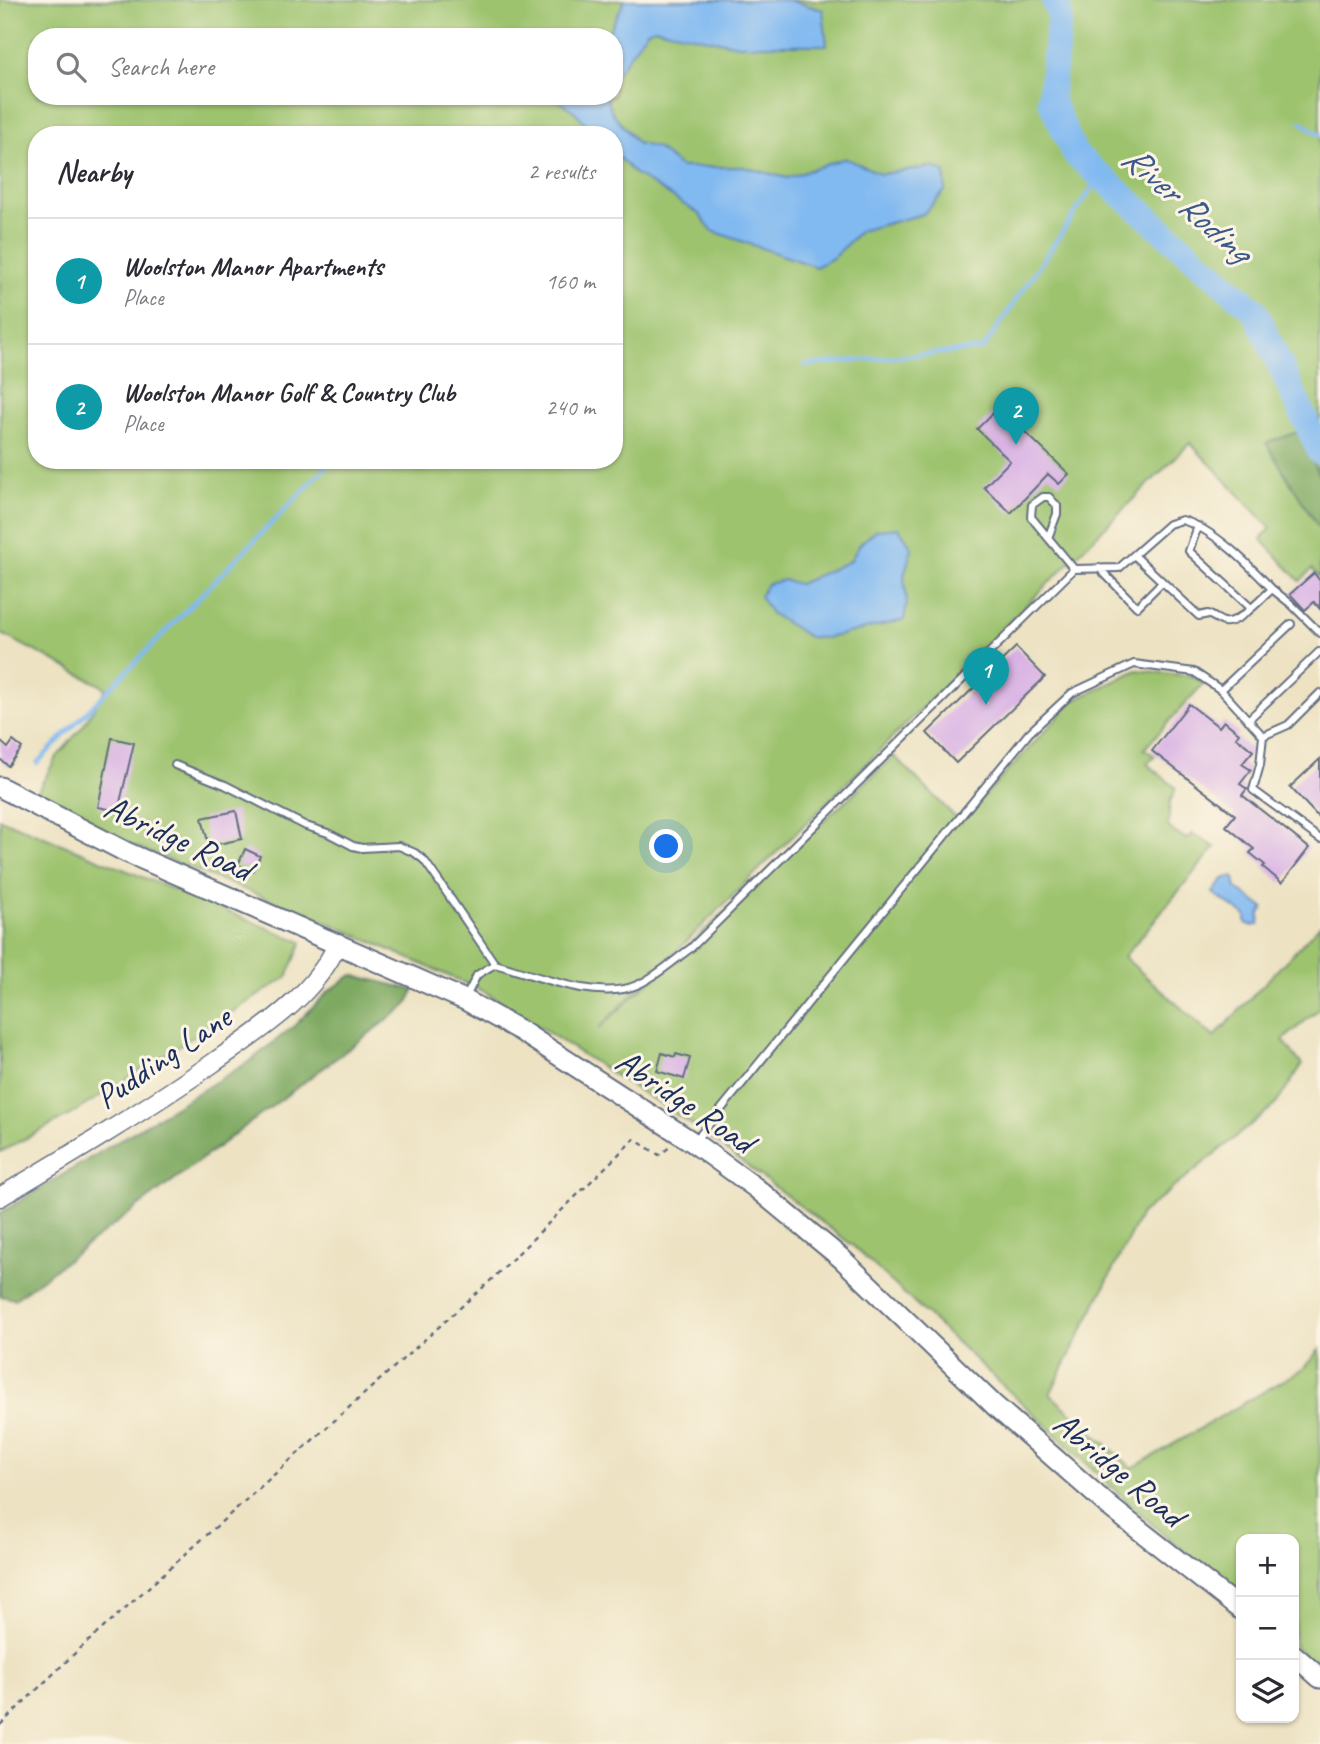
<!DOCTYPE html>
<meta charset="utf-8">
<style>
body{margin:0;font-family:Caveat,sans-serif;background:#f7f7f7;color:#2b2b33}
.controls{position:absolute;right:21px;bottom:21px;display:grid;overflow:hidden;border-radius:14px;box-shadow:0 2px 5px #0004}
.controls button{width:63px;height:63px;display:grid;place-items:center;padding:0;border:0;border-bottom:2px solid #e1e1e2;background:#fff;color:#2b2b33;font:35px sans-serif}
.you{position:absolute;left:667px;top:847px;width:24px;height:24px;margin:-18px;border:5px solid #fff;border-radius:50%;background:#1a73e8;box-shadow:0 0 0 10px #1a73e833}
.badge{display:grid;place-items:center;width:46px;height:46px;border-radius:50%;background:#b45309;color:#fff;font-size:23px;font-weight:700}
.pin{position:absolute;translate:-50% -58px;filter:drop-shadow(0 2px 4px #0008)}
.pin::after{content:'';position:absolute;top:37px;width:24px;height:21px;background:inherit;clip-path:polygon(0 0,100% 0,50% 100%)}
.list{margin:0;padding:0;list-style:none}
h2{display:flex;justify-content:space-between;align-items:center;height:91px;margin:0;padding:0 28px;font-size:30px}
h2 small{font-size:23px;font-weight:400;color:#7c7c81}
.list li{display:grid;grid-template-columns:46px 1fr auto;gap:21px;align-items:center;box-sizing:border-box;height:126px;padding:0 28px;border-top:2px solid #e1e1e2}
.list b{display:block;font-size:26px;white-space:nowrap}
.list p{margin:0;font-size:23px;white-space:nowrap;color:#7c7c81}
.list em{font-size:23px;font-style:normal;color:#7c7c81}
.icon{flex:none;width:38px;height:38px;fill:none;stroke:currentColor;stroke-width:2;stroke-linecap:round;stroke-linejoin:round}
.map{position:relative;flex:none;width:1320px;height:1744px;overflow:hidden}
.search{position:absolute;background:#fff;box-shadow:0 2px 5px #0004;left:28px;top:28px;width:595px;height:77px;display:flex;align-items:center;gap:18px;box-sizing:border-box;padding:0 24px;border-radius:28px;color:#7c7c81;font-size:26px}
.panel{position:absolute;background:#fff;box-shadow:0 2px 5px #0004;left:28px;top:126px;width:595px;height:343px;border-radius:28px}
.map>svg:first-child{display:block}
</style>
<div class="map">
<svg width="1320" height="1744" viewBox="0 0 1320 1744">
<rect width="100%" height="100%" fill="#fcf5e5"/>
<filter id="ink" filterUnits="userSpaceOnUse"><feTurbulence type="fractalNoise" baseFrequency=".0143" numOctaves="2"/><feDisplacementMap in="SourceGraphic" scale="14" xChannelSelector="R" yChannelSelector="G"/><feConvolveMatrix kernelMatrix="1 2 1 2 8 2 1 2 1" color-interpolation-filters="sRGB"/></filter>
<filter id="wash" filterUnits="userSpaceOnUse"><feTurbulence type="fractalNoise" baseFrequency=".00686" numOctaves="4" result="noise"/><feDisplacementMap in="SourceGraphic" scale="28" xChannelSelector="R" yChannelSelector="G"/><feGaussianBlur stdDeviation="1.57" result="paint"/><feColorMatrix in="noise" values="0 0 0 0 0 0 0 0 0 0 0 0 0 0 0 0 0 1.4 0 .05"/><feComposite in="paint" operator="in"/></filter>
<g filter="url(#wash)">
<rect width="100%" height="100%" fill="#ede2c2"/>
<path fill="#9dc36e" stroke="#5c7966" stroke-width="2" fill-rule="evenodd" d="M 0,0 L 1320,0 L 1320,578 L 1312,569 L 1300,581 L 1261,539 L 1271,528 L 1190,443 L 598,1029 L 894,756 L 960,822 L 1073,701 L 1137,670 L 1191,676 L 1204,683 L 1144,749 L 1155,756 L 1147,764 L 1176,788 L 1170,802 L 1168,826 L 1175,833 L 1187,839 L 1192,834 L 1215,847 L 1124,957 L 1214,1037 L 1320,925 L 1320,1008 L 1283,1040 L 1302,1065 L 1276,1104 L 1141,1214 L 1050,1394 L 1132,1468 L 1303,1369 L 1320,1349 L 1320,1669 L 1294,1646 L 1294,1539 L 1241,1539 L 1241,1598 L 1155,1527 L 852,1245 L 697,1128 L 485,992 L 336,926 L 132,845 L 34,798 L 56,758 L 83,726 L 106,688 L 0,633 ZM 37,37 L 614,37 L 614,96 L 37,96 ZM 37,135 L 614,135 L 614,460 L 37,460 Z
M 0,819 L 302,942 L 287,977 L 70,1115 L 0,1152 Z"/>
<path fill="#7ea961" stroke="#4c6c60" stroke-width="2" d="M 1298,432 L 1320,475 L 1320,530 L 1266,443 Z
M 352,975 L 414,990 L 407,1005 L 15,1299 L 0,1296 L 0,1213 L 250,1061 L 294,1026 L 329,991 Z"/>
<path fill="#81b9f1" stroke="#4e74a8" stroke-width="2" d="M 622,0 L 789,0 L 823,10 L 827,45 L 738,45 L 654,28 L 647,31 L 614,77 L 614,37 L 606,37 L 624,2 Z
M 551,96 L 606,96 L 612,112 L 637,143 L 657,148 L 680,167 L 744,167 L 787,178 L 845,158 L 881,174 L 932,167 L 945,172 L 945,191 L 923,214 L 860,231 L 833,258 L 816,267 L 712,231 L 699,214 L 634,173 L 614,153 L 614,135 L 597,135 L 574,111 Z
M 899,528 L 912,548 L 904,576 L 907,603 L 904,620 L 827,638 L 809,637 L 771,613 L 760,596 L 767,584 L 784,580 L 799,584 L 850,561 L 860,544 L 876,530 Z
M 1229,877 L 1234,877 L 1236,888 L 1264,908 L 1260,914 L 1259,924 L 1253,926 L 1246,923 L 1246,916 L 1213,893 L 1223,879 Z"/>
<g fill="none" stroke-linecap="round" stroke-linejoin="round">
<path stroke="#81b9f1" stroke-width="4.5" d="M 1301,122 L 1320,135
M 805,365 L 983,349 L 1100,176
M 37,763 L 333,460"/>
<path stroke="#81b9f1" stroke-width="26" d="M 1054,0 L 1060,15 L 1050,99 L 1075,154 L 1255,311 L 1320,452"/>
</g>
<g id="blocks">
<path fill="#d8b0e5" d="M 999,407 L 1069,474 L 1059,484 L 1048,474 L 1011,513 L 984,487 L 1010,461 L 977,429 Z
M 1314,573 L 1320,581 L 1320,609 L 1314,602 L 1305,610 L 1290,594 Z
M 1016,647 L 1045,677 L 956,763 L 927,733 Z
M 1189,704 L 1219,727 L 1224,721 L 1239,733 L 1236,737 L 1253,751 L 1242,764 L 1251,770 L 1240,784 L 1247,789 L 1242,795 L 1309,848 L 1282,883 L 1263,867 L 1265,865 L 1250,853 L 1254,849 L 1226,826 L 1235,815 L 1152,751 Z
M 112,738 L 134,743 L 118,811 L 98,807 Z
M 0,741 L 8,748 L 13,741 L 22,748 L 8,766 L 0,759 Z
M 1320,759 L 1320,819 L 1290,787 Z
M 236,811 L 242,839 L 209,846 L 202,818 Z
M 245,849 L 260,856 L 253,871 L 238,865 Z
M 662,1053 L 675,1057 L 676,1054 L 690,1058 L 684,1079 L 657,1071 Z"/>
</g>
</g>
<g filter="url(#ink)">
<use href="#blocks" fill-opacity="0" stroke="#646e81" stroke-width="2"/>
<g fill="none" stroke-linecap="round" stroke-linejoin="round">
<defs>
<path id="lane" d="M 1198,526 L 1189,551 L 1251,608
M 1048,538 L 1057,514 L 1057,506 L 1049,497 L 1043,497 L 1032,505 L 1031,517 L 1074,569
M 1099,568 L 1137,607 L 1162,582
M 1272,589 L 1291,604 L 1320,633
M 1221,690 L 1291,624
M 1248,720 L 1319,652
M 1263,736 L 1288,725 L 1320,693
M 175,765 L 225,785 L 306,826 L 328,833 L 353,846 L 362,848 L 399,846 L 415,853 L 424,860 L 438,880 L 495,964 C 535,975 598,1002 637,985 C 656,977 674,960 691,948 L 1074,569 L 1119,568 L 1169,524 L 1182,520 C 1214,529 1249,565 1272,589 C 1262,598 1238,625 1224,622 C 1219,621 1213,616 1208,614 L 1199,616 L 1134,555
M 465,999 L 477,975 L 495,964
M 696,1140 L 1029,733 L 1072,693 L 1134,664 L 1194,672 L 1221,690 L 1263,736 L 1260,765 L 1253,790 L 1320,839"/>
<path id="secondary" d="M 0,1197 C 72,1154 144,1111 213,1063 C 260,1030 314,997 338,943"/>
<path id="primary" d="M 0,787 L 126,852 L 465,1000 L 521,1031 L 694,1143 L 756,1188 L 841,1258 L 995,1406 L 1110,1507 L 1241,1610
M 1294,1655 L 1320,1678"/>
</defs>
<use href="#lane" stroke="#646e81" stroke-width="10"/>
<use href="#secondary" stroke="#646e81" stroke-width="21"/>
<use href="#primary" stroke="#646e81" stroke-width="23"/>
<path stroke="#646e81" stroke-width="2.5" stroke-dasharray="5 5" stroke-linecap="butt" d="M 0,1725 L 73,1655 L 489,1282 L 634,1139 L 659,1155 L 670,1147"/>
<use href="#lane" stroke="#fff" stroke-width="6"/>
<use href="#secondary" stroke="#fff" stroke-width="18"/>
<use href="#primary" stroke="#fff" stroke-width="19"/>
</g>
</g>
<g text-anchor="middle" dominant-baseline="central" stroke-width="6" stroke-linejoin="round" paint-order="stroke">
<g font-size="35" fill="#1b2f5e" stroke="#fcf5e5">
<text transform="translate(178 838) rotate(25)">Abridge Road</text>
<text transform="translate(163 1057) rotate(-34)">Pudding Lane</text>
<text transform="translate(685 1101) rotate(34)">Abridge Road</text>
<text transform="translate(1119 1469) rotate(40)">Abridge Road</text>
</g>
<g font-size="37" font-style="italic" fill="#3a588a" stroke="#fcf5e5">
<text transform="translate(1187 203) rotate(41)">River Roding</text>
</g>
</g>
</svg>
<div class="controls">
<button>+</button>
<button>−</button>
<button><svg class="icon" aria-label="layers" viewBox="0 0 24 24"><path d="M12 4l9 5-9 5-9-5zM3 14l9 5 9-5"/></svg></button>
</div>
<div class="you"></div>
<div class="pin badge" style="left:986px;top:705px;background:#0f9aa8">1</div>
<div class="pin badge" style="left:1016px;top:445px;background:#0f9aa8">2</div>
<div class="search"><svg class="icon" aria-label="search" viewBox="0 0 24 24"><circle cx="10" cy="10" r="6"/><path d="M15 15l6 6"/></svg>Search here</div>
<section class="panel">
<h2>Nearby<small>2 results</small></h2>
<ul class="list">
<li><span class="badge" style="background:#0f9aa8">1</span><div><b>Woolston Manor Apartments</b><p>Place</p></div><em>160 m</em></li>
<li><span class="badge" style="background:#0f9aa8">2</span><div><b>Woolston Manor Golf &amp; Country Club</b><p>Place</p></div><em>240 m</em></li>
</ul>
</section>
</div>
